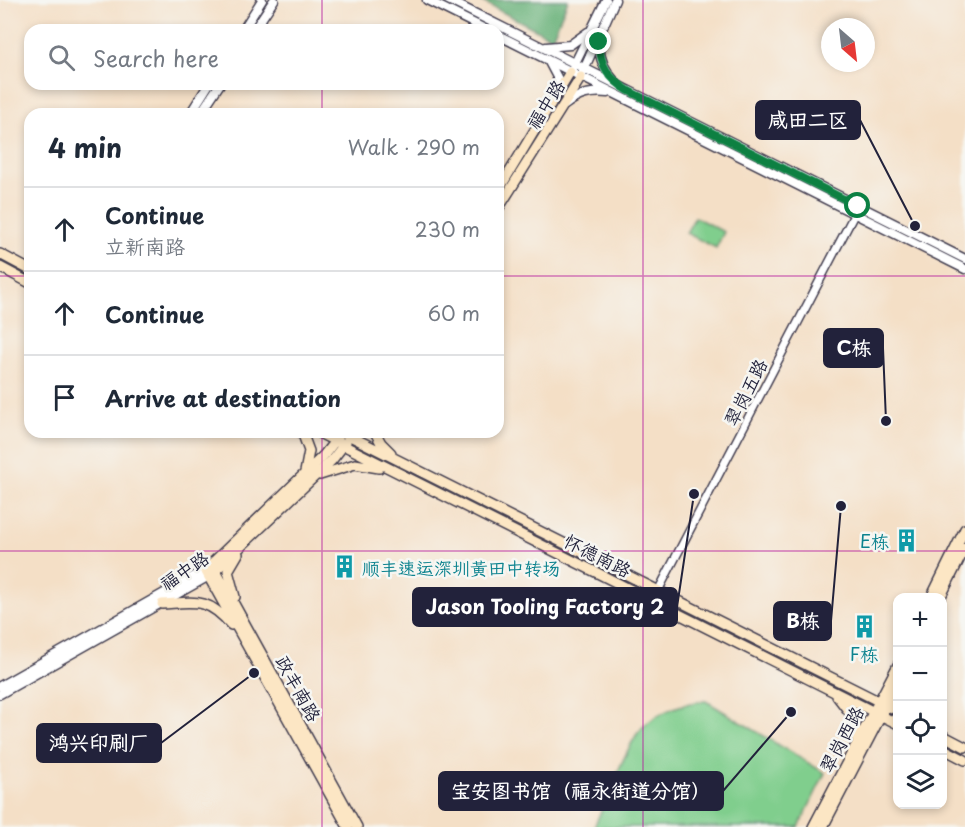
<!DOCTYPE html>
<meta charset="utf-8">
<style>
body{margin:0;font-family:"Playpen Sans","LXGW WenKai TC",sans-serif;background:#f2f2f3;color:#1f2937}
.controls{position:absolute;right:18px;bottom:18px;display:grid;overflow:hidden;border-radius:12px;box-shadow:0 3px 9px #0003}
.controls button{width:54px;height:54px;display:grid;place-items:center;padding:0;border:0;border-bottom:2px solid #e0e1e3;background:#fff;color:#1f2937;font:30px sans-serif}
.compass{position:absolute;left:821px;top:18px;width:54px;height:54px;border-radius:50%;background:#fff;box-shadow:0 3px 9px #0003;rotate:152deg}
.stop{position:absolute;width:18px;height:18px;margin:-14px;border:4px solid #0b8043;border-radius:50%;background:#fff}
.stop.end{background:#0b8043;border-color:#fff;box-shadow:0 2px 6px #0008}
.list{margin:0;padding:0;list-style:none}
h2{display:flex;justify-content:space-between;align-items:center;height:78px;margin:0;padding:0 24px;font-size:26px}
h2 small{font-size:20px;font-weight:400;color:#747a83}
.list li{display:grid;grid-template-columns:39px 1fr auto;gap:18px;align-items:center;box-sizing:border-box;height:84px;padding:0 24px;border-top:2px solid #e0e1e3}
.list b{display:block;font-size:22px;white-space:nowrap}
.list p{margin:0;font-size:20px;white-space:nowrap;color:#747a83}
.list em{font-size:20px;font-style:normal;color:#747a83}
.icon{flex:none;width:33px;height:33px;fill:none;stroke:currentColor;stroke-width:2;stroke-linecap:round;stroke-linejoin:round}
.map{position:relative;flex:none;width:965px;height:827px;overflow:hidden}
.search{position:absolute;background:#fff;box-shadow:0 3px 9px #0003;left:24px;top:24px;width:480px;height:66px;display:flex;align-items:center;gap:15px;box-sizing:border-box;padding:0 21px;border-radius:18px;color:#747a83;font-size:22px}
.panel{position:absolute;background:#fff;box-shadow:0 3px 9px #0003;left:24px;top:108px;width:480px;height:330px;border-radius:18px}
.map>svg:first-child{display:block}
</style>
<div class="map">
<svg width="965" height="827" viewBox="0 0 965 827">
<rect width="100%" height="100%" fill="#f6f6f2"/>
<filter id="ink" filterUnits="userSpaceOnUse"><feTurbulence type="fractalNoise" baseFrequency=".0167" numOctaves="2"/><feDisplacementMap in="SourceGraphic" scale="12" xChannelSelector="R" yChannelSelector="G"/><feConvolveMatrix kernelMatrix="1 2 1 2 8 2 1 2 1" color-interpolation-filters="sRGB"/></filter>
<filter id="wash" filterUnits="userSpaceOnUse"><feTurbulence type="fractalNoise" baseFrequency=".008" numOctaves="4" result="noise"/><feDisplacementMap in="SourceGraphic" scale="24" xChannelSelector="R" yChannelSelector="G"/><feGaussianBlur stdDeviation="1.35" result="paint"/><feColorMatrix in="noise" values="0 0 0 0 0 0 0 0 0 0 0 0 0 0 0 0 0 1.4 0 .05"/><feComposite in="paint" operator="in"/></filter>
<g filter="url(#wash)">
<rect width="100%" height="100%" fill="#f4dfc6"/>
<path fill="#80ce8d" stroke="#517864" stroke-width="1.5" d="M 695,217 L 724,232 L 716,248 L 686,233 Z
M 706,701 L 825,773 L 799,827 L 594,827 C 607,799 621,759 637,734 C 651,714 683,702 706,701 Z"/>
<path fill="#68b178" stroke="#456a5a" stroke-width="1.5" d="M 479,0 L 568,0 L 552,38 Z"/>
</g>
<g filter="url(#ink)">
<g fill="none" stroke-linecap="round" stroke-linejoin="round">
<defs>
<path id="minor" d="M 658,591 L 856,211"/>
<path id="tertiary" d="M 427,0 L 487,30
M 448,0 L 965,259
M 243,30 L 262,0
M 254,30 L 274,0
M 498,35 L 965,269
M 600,38 C 597,56 604,70 616,83
M 546,47 L 570,45 L 588,32
M 549,62 L 558,79 L 557,92
M 573,67 L 606,0
M 582,74 L 615,0
M 565,105 C 579,94 591,91 608,93
M 190,114 L 209,84
M 200,114 L 220,84
M 0,686 L 205,570
M 0,694 L 209,576"/>
<path id="secondary" d="M 498,191 L 570,72
M 498,209 L 581,77
M 0,254 L 30,270
M 0,267 L 30,283
M 302,432 L 309,451 L 305,472
M 317,432 L 898,724
M 375,432 L 381,443 L 391,453
M 320,475 L 355,464 L 379,468
M 212,564 L 357,827
M 213,573 L 332,460 L 346,442
M 235,597 L 228,571 L 238,554
M 931,598 L 965,529
M 940,598 L 965,548
M 162,604 C 195,602 208,597 231,625
M 837,696 L 854,718 L 857,742
M 942,735 L 965,747
M 942,748 L 965,760
M 348,827 L 205,570 L 324,455 L 342,432 L 898,711
M 813,827 L 898,665
M 823,827 L 898,683"/>
</defs>
<use href="#minor" stroke="#423e50" stroke-width="10"/>
<use href="#tertiary" stroke="#423e50" stroke-width="11"/>
<use href="#secondary" stroke="#423e50" stroke-width="12"/>
<use href="#minor" stroke="#fff" stroke-width="7"/>
<use href="#tertiary" stroke="#fff" stroke-width="8"/>
<use href="#secondary" stroke="#fce6c4" stroke-width="9"/>
</g>
</g>
<g fill="none" stroke-linecap="round" stroke-linejoin="round" filter="url(#ink)">
<path stroke="#0b8043" stroke-width="8" d="M 599,42 C 600,66 609,79 629,91 L 858,206"/>
</g>
<path fill="none" stroke="#b5179e" stroke-width="1.5" stroke-opacity="0.55" d="M 322,0 L 322,30M 643,0 L 643,827M 322,84 L 322,114M 0,276 L 30,276M 498,276 L 965,276M 322,432 L 322,827M 0,551 L 965,551"/>
<defs>
<symbol id="building-bare" viewBox="-9 -9 18 18"><path d="M-4-6H4V6H1V3H-1V6H-4ZM-2.5-4.3h1.7v1.8h-1.7ZM.8-4.3h1.7v1.8H.8ZM-2.5-1h1.7V.8h-1.7ZM.8-1h1.7V.8H.8Z" fill="#0f9aa8" stroke="#f6f6f2" stroke-width="2.5" paint-order="stroke"/></symbol>
</defs>
<g fill-rule="evenodd">
<use href="#building-bare" x="890" y="524" width="33" height="33"/>
<use href="#building-bare" x="328" y="550" width="33" height="33"/>
<use href="#building-bare" x="848" y="610" width="33" height="33"/>
</g>
<g text-anchor="middle" dominant-baseline="central" stroke-width="5" stroke-linejoin="round" paint-order="stroke">
<g font-size="18" fill="#22223b" stroke="#f6f6f2">
<text transform="translate(545 104) rotate(-58)">福中路</text>
<text transform="translate(745 392) rotate(-63)">翠岗五路</text>
<text transform="translate(598 555) rotate(27)">怀德南路</text>
<text transform="translate(184 570) rotate(-34)">福中路</text>
<text transform="translate(299 688) rotate(61)">政丰南路</text>
<text transform="translate(841 739) rotate(-62)">翠岗西路</text>
</g>
<g font-size="18" fill="#0d838f" stroke="#f6f6f2" text-anchor="end">
<text x="889" y="540">E栋</text>
<text x="362" y="567" text-anchor="start">顺丰速运深圳黄田中转场</text>
<text x="864" y="653" text-anchor="middle">F栋</text>
</g>
</g>
<path fill="none" stroke="#22223b" stroke-width="2" d="M915 226L860 120M886 421L883 348M694 494L677 607M841 506L831 621M254 673L161 743M791 712L723 791"/>
<g fill="#22223b" stroke="#f6f6f2" stroke-width="2">
<circle cx="915" cy="226" r="6"/>
<circle cx="886" cy="421" r="6"/>
<circle cx="694" cy="494" r="6"/>
<circle cx="841" cy="506" r="6"/>
<circle cx="254" cy="673" r="6"/>
<circle cx="791" cy="712" r="6"/>
</g>
<g fill="#22223b" stroke="#22223b" stroke-width="2">
<rect x="756" y="101" width="104" height="38" rx="6"/>
<rect x="824" y="329" width="59" height="38" rx="6"/>
<rect x="413" y="588" width="264" height="38" rx="6"/>
<rect x="774" y="602" width="57" height="38" rx="6"/>
<rect x="37" y="724" width="124" height="38" rx="6"/>
<rect x="439" y="772" width="284" height="38" rx="6"/>
</g>
<g font-size="20" text-anchor="middle" font-weight="bold" fill="#fff">
<text x="808" y="127">咸田二区</text>
<text x="854" y="355">C栋</text>
<text x="545" y="614">Jason Tooling Factory 2</text>
<text x="803" y="628">B栋</text>
<text x="99" y="750">鸿兴印刷厂</text>
<text x="581" y="798">宝安图书馆（福永街道分馆）</text>
</g>
</svg>
<div class="controls">
<button>+</button>
<button>−</button>
<button><svg class="icon" aria-label="locate" viewBox="0 0 24 24"><circle cx="12" cy="12" r="6"/><path d="M12 2v4M12 18v4M2 12h4M18 12h4"/></svg></button>
<button><svg class="icon" aria-label="layers" viewBox="0 0 24 24"><path d="M12 4l9 5-9 5-9-5zM3 14l9 5 9-5"/></svg></button>
</div>
<svg class="compass" viewBox="-18 -18 36 36"><path d="M0-13l5 13h-10z" fill="#e53935"/><path d="M0 13l5-13h-10z" fill="#747a83"/></svg>
<div class="stop" style="left:858px;top:206px"></div>
<div class="stop end" style="left:599px;top:42px"></div>
<div class="search"><svg class="icon" aria-label="search" viewBox="0 0 24 24"><circle cx="10" cy="10" r="6"/><path d="M15 15l6 6"/></svg>Search here</div>
<section class="panel">
<h2>4 min<small>Walk · 290 m</small></h2>
<ul class="list">
<li><svg class="icon" aria-label="ahead" viewBox="0 0 24 24"><path d="M12 20V5M6 11l6-6 6 6"/></svg><div><b>Continue</b><p>立新南路</p></div><em>230 m</em></li>
<li><svg class="icon" aria-label="ahead" viewBox="0 0 24 24"><path d="M12 20V5M6 11l6-6 6 6"/></svg><div><b>Continue</b></div><em>60 m</em></li>
<li><svg class="icon" aria-label="arrive" viewBox="0 0 24 24"><path d="M6 21V4h12l-3 4 3 4H6"/></svg><div><b>Arrive at destination</b></div></li>
</ul>
</section>
</div>
